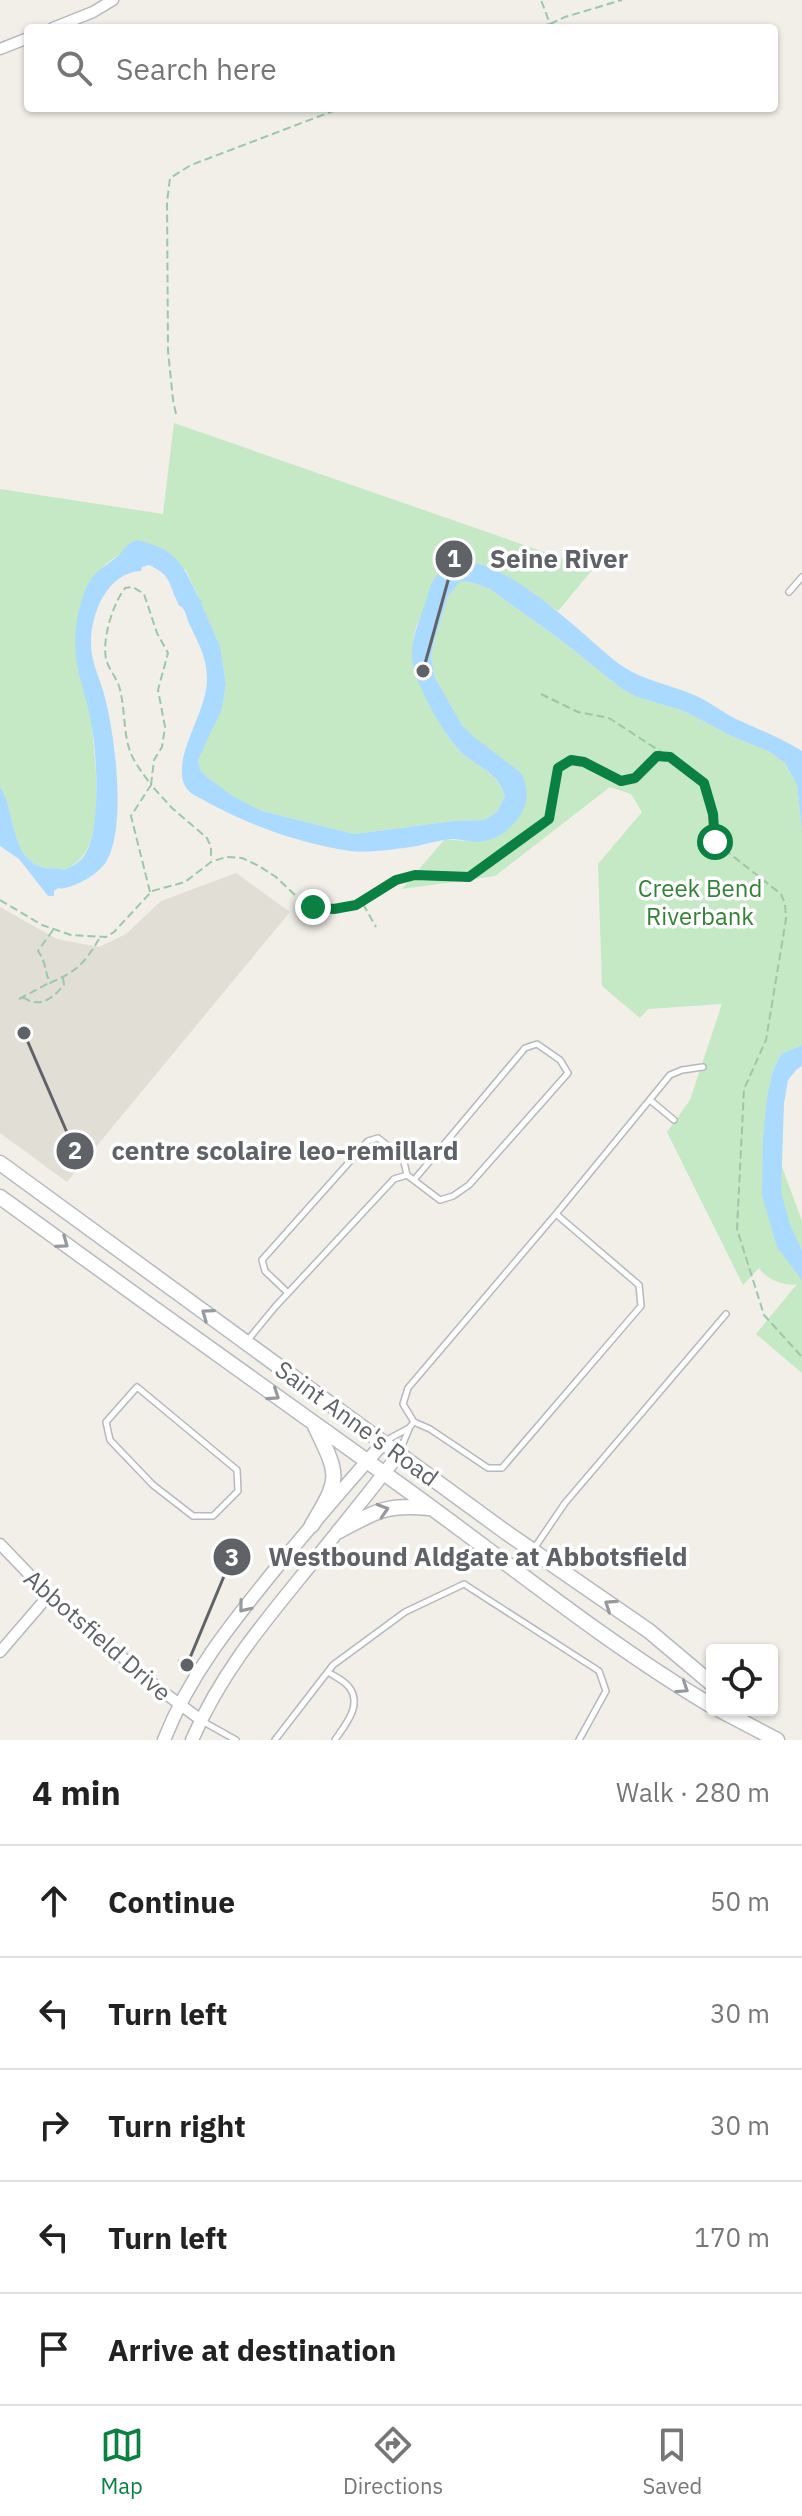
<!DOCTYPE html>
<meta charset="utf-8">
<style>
body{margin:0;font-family:"IBM Plex Sans",sans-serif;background:#f6f6f6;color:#222}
.controls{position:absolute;right:24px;bottom:24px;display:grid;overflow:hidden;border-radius:8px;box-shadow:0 2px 6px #0004}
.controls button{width:72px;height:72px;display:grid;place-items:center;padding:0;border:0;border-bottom:2px solid #e0e0e0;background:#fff;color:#222;font:40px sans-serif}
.stop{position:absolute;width:24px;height:24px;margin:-18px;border:6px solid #0b8043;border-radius:50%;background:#fff}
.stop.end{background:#0b8043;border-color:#fff;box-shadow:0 2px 8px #0008}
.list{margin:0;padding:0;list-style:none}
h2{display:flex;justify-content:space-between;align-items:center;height:104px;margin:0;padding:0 32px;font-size:34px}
h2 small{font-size:26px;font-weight:400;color:#767676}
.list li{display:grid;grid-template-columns:52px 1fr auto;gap:24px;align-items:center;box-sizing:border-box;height:112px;padding:0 32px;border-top:2px solid #e0e0e0}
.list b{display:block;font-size:30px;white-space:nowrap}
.list em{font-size:26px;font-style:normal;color:#767676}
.icon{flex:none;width:44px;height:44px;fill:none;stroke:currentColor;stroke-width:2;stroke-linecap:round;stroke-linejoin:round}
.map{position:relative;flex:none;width:802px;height:1740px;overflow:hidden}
.search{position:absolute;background:#fff;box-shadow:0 2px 6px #0004;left:24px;right:24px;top:24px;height:88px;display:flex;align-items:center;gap:20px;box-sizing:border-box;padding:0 28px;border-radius:8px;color:#767676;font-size:30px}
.sheet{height:664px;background:#fff}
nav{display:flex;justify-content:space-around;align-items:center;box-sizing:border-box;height:112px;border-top:2px solid #e0e0e0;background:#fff;font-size:22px;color:#767676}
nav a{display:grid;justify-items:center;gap:4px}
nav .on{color:#0b8043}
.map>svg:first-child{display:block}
</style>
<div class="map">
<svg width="802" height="1740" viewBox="0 0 802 1740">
<rect width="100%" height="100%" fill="#f1efe8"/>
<path fill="#e1ded6" d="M 236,873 L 290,912 L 67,1182 L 0,1133 L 0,907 L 57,939 L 99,947 L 126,934 L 161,901 Z"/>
<path fill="#c5e8c5" d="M 174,423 L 593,569 L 558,611 L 526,589 L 464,562 C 414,618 396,635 432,708 C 441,724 449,742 463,754 C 480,768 498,774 505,796 L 497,812 L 484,820 L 454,821 L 354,834 L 262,811 L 233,796 L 207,777 L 201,771 L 198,759 L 222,709 L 226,684 L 220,646 L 186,570 L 120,554 L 107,563 L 89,582 C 90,629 88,677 92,723 C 94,760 102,803 91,839 C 86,855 79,863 64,870 C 57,867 52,869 45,868 C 9,860 16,808 0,787 L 0,489 L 163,514 Z
M 459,581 L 474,583 L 490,589 L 562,641 L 622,689 L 637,697 L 684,711 L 731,736 L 770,752 L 785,763 L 797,785 L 802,831 L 802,1045 L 781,1054 L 773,1071 L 765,1121 L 802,1221 L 802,1373 L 756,1334 L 797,1284 C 784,1287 766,1279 759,1268 L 743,1285 L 667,1132 L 690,1100 L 722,1004 L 648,1009 L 640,1018 L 602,986 L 598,864 L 642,812 L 631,794 L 610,787 L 495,876 L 402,889 L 444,840 C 455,839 465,842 476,841 C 500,840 516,824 525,804 L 454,714 L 435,678 L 431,657 L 434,642 L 448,596 Z"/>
<path fill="#aadaff" d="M 137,540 C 175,549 183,563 198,597 L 202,601 L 201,603 L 220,646 L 226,684 L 222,709 L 198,760 L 201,771 L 207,777 L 233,796 L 262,811 L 354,834 L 454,821 L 484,820 L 497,812 L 505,796 C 497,770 476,768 459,750 C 443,733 418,688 413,665 C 408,640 422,617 428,594 C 456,500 586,641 622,666 C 644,681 669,684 694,695 C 709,701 722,712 736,719 C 760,730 779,737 802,751 L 802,831 L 797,785 L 785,763 L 770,752 L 731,736 L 684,711 L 637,697 L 622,689 L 562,641 L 490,589 L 474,583 L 460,581 L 448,596 L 434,642 L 431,657 L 435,678 L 462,725 L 474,737 L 521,773 C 527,784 529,796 524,808 C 516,826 498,841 477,842 C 469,842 461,839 453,839 C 441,840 429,843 417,846 C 397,849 370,853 350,851 C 301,844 251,826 207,802 C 198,796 189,795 184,784 C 173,754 207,713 207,679 C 207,656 197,641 188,621 C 187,618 186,613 184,610 C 179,602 181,611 177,601 C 168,582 171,575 149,565 L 142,567 L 141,571 C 107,572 90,615 91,645 C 91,663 101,680 105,698 C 115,736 127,828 106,862 C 98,874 79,885 65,888 C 54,890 64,884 54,891 L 54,896 L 48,896 L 19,859 L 0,846 L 0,787 C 16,808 9,860 45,868 C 52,869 57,867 64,870 C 72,866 79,863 84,856 C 102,830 97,753 91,722 C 88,700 78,679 76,656 C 73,632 78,606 88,584 C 95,570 108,565 119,555 C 127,547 125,545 137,540 Z
M 802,1045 L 802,1066 L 796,1070 L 788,1080 L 784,1103 L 781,1192 L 790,1225 L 802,1250 L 802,1280 L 777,1247 L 762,1195 L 763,1138 L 767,1099 L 773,1071 L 781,1054 Z"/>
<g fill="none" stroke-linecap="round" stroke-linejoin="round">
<defs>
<path id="service" d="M 789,592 L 802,577
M 650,1100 L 674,1120
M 556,1214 L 639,1285 L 641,1306 L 502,1468 L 488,1468 L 430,1429 L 414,1422 L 403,1404 L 408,1388 L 556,1214 L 670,1075 L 682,1070 L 703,1067
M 288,1293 L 265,1271 L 262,1260 L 368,1141 L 378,1138 L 403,1158 L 407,1175
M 247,1341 L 275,1307 L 394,1179 L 407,1175 L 440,1200 L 453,1196 L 469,1185 L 568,1073 L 560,1060 L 537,1044 L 525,1048 L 414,1180
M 137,1387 L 237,1470 L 238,1491 L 213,1516 L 193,1516 L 153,1485 L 110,1440 L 106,1422 Z
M 385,1441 L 409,1428 L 414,1422
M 399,1453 L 409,1429
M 533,1550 L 565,1503 L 726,1314
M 328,1672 C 334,1676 345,1681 349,1687 C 363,1705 345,1725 335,1740
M 202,1721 L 236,1740
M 275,1740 L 333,1665 L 405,1612 L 464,1584 L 599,1671 L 606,1691 L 579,1740"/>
<path id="minor" d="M 53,28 L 93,12 L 113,0
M 0,49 L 28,38
M 0,1544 L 49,1595 L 162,1691 L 201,1720
M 0,1652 L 49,1595"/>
<path id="tertiary" d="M 164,1740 C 189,1676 230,1625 273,1572 C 309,1528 346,1485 384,1442
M 192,1740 C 220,1675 260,1627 304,1573 C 336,1534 368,1494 399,1454"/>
<path id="secondary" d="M 0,1163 L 507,1533 L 649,1631 L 712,1684
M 0,1197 C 128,1290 256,1382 385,1474 C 494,1551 596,1637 712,1706
M 312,1525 C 341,1477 339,1476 315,1426
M 339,1531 C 376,1511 387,1504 429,1508
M 720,1710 L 777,1740"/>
</defs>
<use href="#service" stroke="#b5b8bc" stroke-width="8"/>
<use href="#minor" stroke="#b5b8bc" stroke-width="13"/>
<use href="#tertiary" stroke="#b5b8bc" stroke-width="15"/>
<use href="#secondary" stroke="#b6babf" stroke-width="17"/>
<path stroke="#9cc7a9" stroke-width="2" stroke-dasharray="8 4" stroke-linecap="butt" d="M 550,24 L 565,17 L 622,0
M 531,28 L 550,24 L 541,0
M 176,414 L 173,400 L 168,351 L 167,202 L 170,178 L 191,165 L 341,108
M 541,694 L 578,712 L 609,718 L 669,757
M 150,892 L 131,816 L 151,785 C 143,773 133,762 129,748 C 123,728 125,706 119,686 C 116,677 108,668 106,659 C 102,638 113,604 125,588 L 133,587 L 144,594 L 157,633 L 168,653 L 158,690 L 165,727 L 162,747 L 154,760 L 151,785 L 172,808 L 207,838 L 211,847 L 211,860
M 0,900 L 42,925 L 71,935 L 106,937 L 114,932 L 152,891 L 185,882 L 211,862 L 226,857 L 242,858 L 259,866 L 276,877 L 297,897 L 313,907 L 334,909 L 356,905 L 396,880 L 415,875 L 469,877 L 549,819 L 558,768 L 571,760 L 584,762 L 621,781 L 635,778 L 657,756 L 670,757 L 704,783 L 713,814 L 715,842 L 781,894 L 785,904 L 786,919 L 766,1040 L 744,1089 L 737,1229 L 764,1315 L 802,1357
M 363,904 L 376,927
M 53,930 L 38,951 C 47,964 44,970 50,983 C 77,971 84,964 99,939
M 23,997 C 39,1009 52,999 64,985 L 63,978
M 19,999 L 49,983
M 178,1660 L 186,1665"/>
<use href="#service" stroke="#fff" stroke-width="5"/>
<use href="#minor" stroke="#fff" stroke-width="10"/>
<use href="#tertiary" stroke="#fff" stroke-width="12"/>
<use href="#secondary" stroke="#fff" stroke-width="14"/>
</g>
<defs><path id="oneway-chevron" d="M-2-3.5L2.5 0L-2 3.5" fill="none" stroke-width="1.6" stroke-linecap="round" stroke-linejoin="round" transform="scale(2)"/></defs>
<g stroke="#979a9d">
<use href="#oneway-chevron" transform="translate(63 1243) rotate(36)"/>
<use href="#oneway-chevron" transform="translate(207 1314) rotate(-144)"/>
<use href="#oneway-chevron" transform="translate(274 1395) rotate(34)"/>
<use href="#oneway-chevron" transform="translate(383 1510) rotate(-17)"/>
<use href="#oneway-chevron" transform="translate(610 1605) rotate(-146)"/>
<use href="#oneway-chevron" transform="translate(244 1607) rotate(129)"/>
<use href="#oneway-chevron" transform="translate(683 1688) rotate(33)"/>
</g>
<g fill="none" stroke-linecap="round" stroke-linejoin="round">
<path stroke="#0b8043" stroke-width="10" d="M 313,907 L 334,909 L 356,905 L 396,880 L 415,875 L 469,877 L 549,819 L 558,768 L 571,760 L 584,762 L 621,781 L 635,778 L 657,756 L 670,757 L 704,783 L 713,814 L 715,842"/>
</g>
<g text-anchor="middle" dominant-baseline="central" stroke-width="7" stroke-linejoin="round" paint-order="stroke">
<g font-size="24" fill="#348238" stroke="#fff">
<text x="700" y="888">Creek Bend<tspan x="700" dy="28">Riverbank</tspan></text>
</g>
<g font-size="24" fill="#5f6368" stroke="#fff">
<text transform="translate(357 1423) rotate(36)">Saint Anne's Road</text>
<text transform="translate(98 1635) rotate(41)">Abbotsfield Drive</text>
</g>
</g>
<path fill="none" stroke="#5f6368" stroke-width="3" d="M423 671L454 559M24 1033L75 1151M187 1665L232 1557"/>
<g fill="#5f6368" stroke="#fff" stroke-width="3">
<circle cx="423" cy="671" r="8"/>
<circle cx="24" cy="1033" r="8"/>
<circle cx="187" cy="1665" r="8"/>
<circle cx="454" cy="559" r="20"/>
<circle cx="75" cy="1151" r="20"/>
<circle cx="232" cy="1557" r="20"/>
</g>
<g font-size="24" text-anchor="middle" font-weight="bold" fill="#fff">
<text x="454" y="567">1</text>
<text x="75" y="1159">2</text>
<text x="232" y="1566">3</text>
</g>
<g font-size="26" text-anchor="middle" font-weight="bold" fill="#5f6368" stroke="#fff" stroke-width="7" stroke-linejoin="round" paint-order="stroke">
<text x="559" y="568">Seine River</text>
<text x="285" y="1160">centre scolaire leo-remillard</text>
<text x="478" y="1566">Westbound Aldgate at Abbotsfield</text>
</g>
</svg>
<div class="controls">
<button><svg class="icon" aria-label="locate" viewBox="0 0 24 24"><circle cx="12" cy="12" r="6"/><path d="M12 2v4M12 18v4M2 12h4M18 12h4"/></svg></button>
</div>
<div class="stop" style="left:715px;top:842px"></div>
<div class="stop end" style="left:313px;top:907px"></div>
<div class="search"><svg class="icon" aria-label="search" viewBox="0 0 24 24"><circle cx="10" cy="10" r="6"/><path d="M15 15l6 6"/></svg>Search here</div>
</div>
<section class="sheet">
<h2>4 min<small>Walk · 280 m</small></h2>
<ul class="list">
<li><svg class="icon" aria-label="ahead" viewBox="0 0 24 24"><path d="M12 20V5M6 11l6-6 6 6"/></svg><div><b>Continue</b></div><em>50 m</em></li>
<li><svg class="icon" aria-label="left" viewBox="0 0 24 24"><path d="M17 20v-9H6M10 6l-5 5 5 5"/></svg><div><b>Turn left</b></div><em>30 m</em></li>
<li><svg class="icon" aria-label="right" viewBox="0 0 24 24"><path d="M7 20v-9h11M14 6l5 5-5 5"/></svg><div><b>Turn right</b></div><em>30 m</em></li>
<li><svg class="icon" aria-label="left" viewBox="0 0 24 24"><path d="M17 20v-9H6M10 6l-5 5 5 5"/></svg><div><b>Turn left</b></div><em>170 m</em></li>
<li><svg class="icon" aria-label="arrive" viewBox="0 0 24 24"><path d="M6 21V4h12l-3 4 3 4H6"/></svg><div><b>Arrive at destination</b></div></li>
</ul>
</section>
<nav>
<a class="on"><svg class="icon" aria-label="map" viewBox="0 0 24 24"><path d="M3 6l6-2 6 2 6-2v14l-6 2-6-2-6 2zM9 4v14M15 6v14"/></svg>Map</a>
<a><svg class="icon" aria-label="directions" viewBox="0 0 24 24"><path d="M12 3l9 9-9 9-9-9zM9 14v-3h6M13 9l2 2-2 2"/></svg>Directions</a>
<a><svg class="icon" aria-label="saved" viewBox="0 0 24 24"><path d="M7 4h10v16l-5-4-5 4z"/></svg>Saved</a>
</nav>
